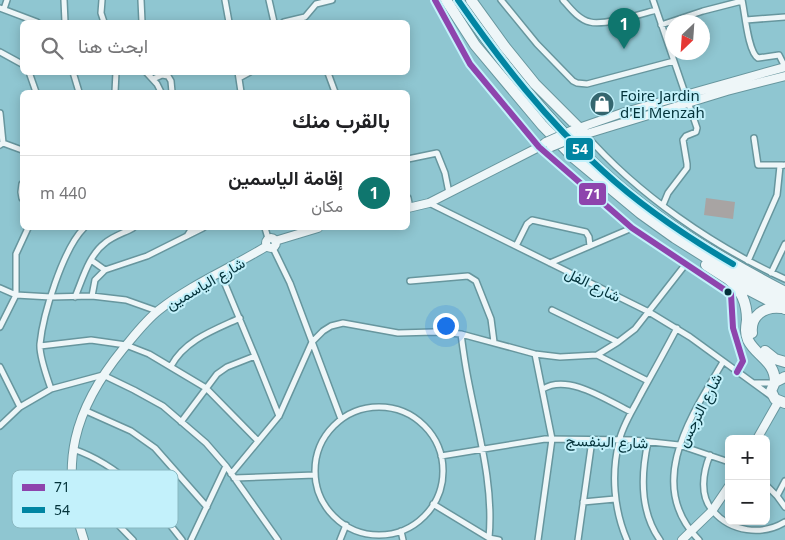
<!DOCTYPE html>
<html lang="ar">
<meta charset="utf-8">
<style>
body{margin:0;font-family:"Noto Sans",Vazirmatn,sans-serif;background:#f6f6f6;color:#202124;direction:rtl}
.controls{position:absolute;right:15px;bottom:15px;display:grid;overflow:hidden;border-radius:8px;box-shadow:0 2px 12px #0003}
.controls button{width:45px;height:45px;display:grid;place-items:center;padding:0;border:0;border-bottom:1px solid #e0e0e0;background:#fff;color:#202124;font:25px sans-serif}
.compass{position:absolute;left:665px;top:15px;width:45px;height:45px;border-radius:50%;background:#fff;box-shadow:0 2px 12px #0003;rotate:205deg}
.you{position:absolute;left:445px;top:325px;width:18px;height:18px;margin:-12px;border:4px solid #fff;border-radius:50%;background:#1a73e8;box-shadow:0 0 0 8px #1a73e833}
.badge{display:grid;place-items:center;width:32px;height:32px;border-radius:50%;background:#0f766e;color:#fff;font-size:16px;font-weight:700}
.pin{position:absolute;translate:-50% -41px;filter:drop-shadow(0 1px 2px #0008)}
.pin::after{content:'';position:absolute;top:26px;width:18px;height:15px;background:inherit;clip-path:polygon(0 0,100% 0,50% 100%)}
.list{margin:0;padding:0;list-style:none}
h2{display:flex;justify-content:space-between;align-items:center;height:65px;margin:0;padding:0 20px;font-size:21px}
h2 small{font-size:16px;font-weight:400;color:#757577}
.list li{display:grid;grid-template-columns:32px 1fr auto;gap:15px;align-items:center;box-sizing:border-box;height:75px;padding:0 20px;border-top:1px solid #e0e0e0}
.list b{display:block;font-size:19px;white-space:nowrap}
.list p{margin:0;font-size:16px;white-space:nowrap;color:#757577}
.list em{font-size:16px;font-style:normal;color:#757577}
.icon{flex:none;width:28px;height:28px;fill:none;stroke:currentColor;stroke-width:2;stroke-linecap:round;stroke-linejoin:round}
.map{position:relative;flex:none;width:785px;height:540px;overflow:hidden;direction:ltr}
.search{position:absolute;background:#fff;box-shadow:0 2px 12px #0003;left:20px;top:20px;width:390px;height:55px;display:flex;align-items:center;gap:12px;box-sizing:border-box;padding:0 18px;border-radius:8px;color:#757577;font-size:19px}
.panel{position:absolute;background:#fff;box-shadow:0 2px 12px #0003;left:20px;top:90px;width:390px;height:140px;border-radius:8px;direction:rtl}
.map>svg:first-child{display:block}
</style>
<div class="map">
<svg width="785" height="540" viewBox="0 0 785 540">
<rect width="100%" height="100%" fill="#8fc6d1"/>
<path fill="#a8a4a3" d="M 706,198 L 735,202 L 733,219 L 704,215 Z"/>
<g fill="none" stroke-linecap="round" stroke-linejoin="round">
<defs>
<path id="street" d="M 64,0 L 65,22
M 102,0 L 101,13 L 104,22
M 141,0 L 142,22
M 225,0 L 229,22
M 269,0 L 274,22
M 435,0 L 470,64 L 539,147 L 632,228 L 731,294 L 733,328 L 743,361 L 737,372
M 501,0 L 537,44 L 573,81 L 577,83 L 587,84 L 674,61
M 563,0 C 570,8 579,20 590,22 C 604,26 641,14 656,10
M 653,0 L 697,128 L 696,132 L 686,136 L 683,140 L 687,164 L 687,168 L 668,193 L 663,205
M 742,0 C 745,13 748,52 758,58 L 779,55 L 785,67
M 0,8 L 37,22
M 4,9 L 7,0
M 746,20 L 785,17
M 284,22 L 305,17 L 316,4 L 332,0
M 661,25 L 703,11 L 742,1
M 0,52 L 22,64
M 29,72 L 36,92
M 73,72 L 79,92
M 146,72 L 157,84 L 161,92
M 238,72 L 241,92
M 328,73 L 335,92
M 239,78 L 250,72
M 153,79 L 162,75 L 168,76 L 171,81 L 172,92
M 115,92 L 116,72
M 0,113 L 3,143 L 0,145
M 585,134 C 637,194 713,246 785,279
M 754,138 L 758,165 L 782,165
M 3,143 L 22,150
M 408,159 L 437,153 L 445,173 L 449,193
M 22,184 L 21,192 L 22,198
M 408,198 L 410,208
M 429,203 L 649,312 L 690,337 L 771,396
M 265,228 L 268,238
M 187,236 L 192,228
M 516,246 L 527,224 L 532,220 L 586,232 L 589,237 L 590,246
M 273,248 L 290,283 L 341,419
M 91,260 L 105,270
M 748,261 L 777,195 L 780,166 L 785,165
M 550,263 L 632,228
M 220,272 L 255,356
M 771,273 L 785,244
M 410,281 L 468,276 L 476,281 L 491,319 L 494,342
M 0,288 L 16,295 L 51,297 L 92,296 L 126,300 L 157,311
M 92,296 L 95,280 L 105,270 L 147,256 L 203,228
M 75,297 C 83,278 89,255 105,243 C 113,236 124,233 133,228
M 552,310 L 618,342
M 0,327 L 16,295 L 16,254 L 28,228
M 40,346 L 91,340 L 126,345 L 149,354 L 206,388 L 258,441
M 535,354 L 552,439 L 538,540
M 597,355 L 648,381
M 171,366 C 185,340 214,330 240,318
M 0,367 L 20,407
M 754,383 L 773,383
M 51,389 C 47,377 39,356 40,344 C 43,314 63,249 84,228
M 543,389 C 568,373 608,401 631,412
M315 471a64 64 0 1 1 128 0a64 64 0 1 1-128 0Z
M 84,410 L 131,431 L 155,448 L 207,507
M 181,422 L 217,374 L 227,367 L 255,356 L 279,416
M 0,426 L 20,407 L 51,389 L 103,375 L 134,390 L 163,406 L 206,443 L 226,466 L 278,540
M 648,442 C 641,474 640,512 660,540
M 73,449 C 120,465 153,502 182,540
M 710,455 C 703,472 699,496 713,511 C 731,532 762,536 785,522
M 441,456 L 545,439 L 633,440 L 679,445 L 729,462
M 231,474 L 279,416 L 312,342 L 323,331 L 331,326 L 343,323 L 398,333 L 434,332 L 461,334
M 234,478 L 315,475
M 766,485 L 777,496 L 785,507
M 72,490 L 100,506 L 133,540
M 777,496 L 785,481
M 583,502 L 615,499
M 433,504 L 489,538 L 499,540
M 401,531 L 403,540
M 489,538 C 494,485 478,432 468,379 C 465,364 463,349 461,334 L 535,354 L 560,357 L 597,355 L 618,342 L 635,329 L 685,265
M 191,540 L 226,466
M 340,540 L 346,525
M 578,540 L 592,440
M 627,540 C 614,510 611,474 619,442 C 622,426 633,410 640,396 C 652,374 665,351 677,328
M 699,540 C 644,485 691,416 723,362"/>
<path id="secondary" d="M 576,129 L 625,112 L 785,67
M 580,136 L 727,91 L 785,76
M 408,208 L 429,203 L 539,147 L 546,142
M266 243a5 5 0 1 1 10 0a5 5 0 1 1-10 0Z
M 275,241 L 318,228
M 757,439 L 778,402
M 84,540 C 58,465 74,409 123,349 C 134,336 145,321 159,310 C 192,284 231,268 267,246
M 682,540 L 712,511 L 729,486"/>
<path id="highway" d="M 446,0 L 475,45 L 542,125 L 575,159 L 640,213 L 675,238 L 726,270 L 785,302
M 458,0 C 501,62 547,120 602,171 C 656,221 721,258 785,292
M 471,0 L 505,47 L 535,84 L 585,134
M 706,265 L 728,279 L 785,309
M 728,279 C 741,289 747,303 747,320 C 746,327 745,333 748,340 C 756,356 775,361 775,382
M 752,333 C 750,316 764,306 781,308
M 765,351 L 775,359 L 785,362
M 785,377 L 775,382 L 771,391 L 775,399 L 785,403"/>
</defs>
<use href="#street" stroke="#67969e" stroke-width="8"/>
<use href="#secondary" stroke="#67969e" stroke-width="10"/>
<use href="#highway" stroke="#67969e" stroke-width="12"/>
<use href="#street" stroke="#eef6f8" stroke-width="5"/>
<use href="#secondary" stroke="#eef6f8" stroke-width="8"/>
<use href="#highway" stroke="#eef6f8" stroke-width="10"/>
<defs>
<path id="secondary-bridge" d="M 546,142 L 573,130
M 551,147 L 578,136"/>
</defs>
<use href="#secondary-bridge" stroke="#67969e" stroke-width="10" stroke-linecap="butt"/>
<use href="#secondary-bridge" stroke="#eef6f8" stroke-width="8"/>
<defs>
<path id="bus-1" d="M 435,0 L 470,64 L 539,147 L 632,228 L 731,294 L 733,328 L 743,361 L 737,372"/>
<path id="bus-2" d="M 458,0 C 501,62 547,121 603,171 C 642,207 687,237 733,264"/>
</defs>
<use href="#bus-1" stroke="#c3f1fb" stroke-width="10"/>
<use href="#bus-2" stroke="#c3f1fb" stroke-width="10"/>
<use href="#bus-1" stroke="#8e44ad" stroke-width="6"/>
<use href="#bus-2" stroke="#0185a2" stroke-width="6"/>
</g>
<defs>
<symbol id="shop-disc" viewBox="-11 -11 22 22"><circle r="9.5" fill="#34666f" stroke="#c3f1fb"/><path d="M-5-2.5h2.3a2.7 3.5 0 0 1 5.4 0H5L5.5 6h-11ZM-1.5-2.5h3a1.5 2.3 0 0 0-3 0Z" fill="#fff"/></symbol>
</defs>
<g fill-rule="evenodd">
<use href="#shop-disc" x="588" y="90" width="28" height="28"/>
</g>
<circle fill="#03323a" stroke="#c3f1fb" stroke-width="2" cx="728" cy="292" r="4.5"/>
<g text-anchor="middle" dominant-baseline="central" stroke-width="4" stroke-linejoin="round" paint-order="stroke">
<g font-size="15" fill="#03323a" stroke="#c3f1fb" text-anchor="start">
<text x="620" y="95">Foire Jardin<tspan x="620" dy="17">d'El Menzah</tspan></text>
</g>
<g font-size="15" fill="#03323a" stroke="#c3f1fb">
<text transform="translate(205 283) rotate(-30)">شارع الياسمين</text>
<text transform="translate(593 284) rotate(26)">شارع الفل</text>
<text transform="translate(699 410) rotate(-63)">شارع النرجس</text>
<text transform="translate(607 441) rotate(2)">شارع البنفسج</text>
</g>
</g>
<rect x="12" y="470" width="166" height="58" rx="8" fill="#c3f1fb" stroke="#89b8c1" stroke-width="1"/>
<rect x="22" y="484" width="23" height="7" fill="#8e44ad"/>
<rect x="22" y="507" width="23" height="6" fill="#0185a2"/>
<g font-size="14" fill="#03323a">
<text x="54" y="492">71</text>
<text x="54" y="515">54</text>
</g>
<g stroke="#c3f1fb" stroke-width="2">
<rect x="565" y="137" width="29" height="24" rx="5" fill="#0185a2"/>
<rect x="578" y="182" width="29" height="24" rx="5" fill="#8e44ad"/>
</g>
<g font-size="14" text-anchor="middle" font-weight="bold" fill="#fff">
<text x="580" y="154">54</text>
<text x="593" y="199">71</text>
</g>
</svg>
<div class="controls">
<button>+</button>
<button>−</button>
</div>
<svg class="compass" viewBox="-18 -18 36 36"><path d="M0-13l5 13h-10z" fill="#e53935"/><path d="M0 13l5-13h-10z" fill="#757577"/></svg>
<div class="you"></div>
<div class="pin badge" style="left:624px;top:49px">1</div>
<div class="search"><svg class="icon" aria-label="search" viewBox="0 0 24 24"><circle cx="10" cy="10" r="6"/><path d="M15 15l6 6"/></svg>ابحث هنا</div>
<section class="panel">
<h2>بالقرب منك<small></small></h2>
<ul class="list">
<li><span class="badge">1</span><div><b>إقامة الياسمين</b><p>مكان</p></div><em>440 m</em></li>
</ul>
</section>
</div>
